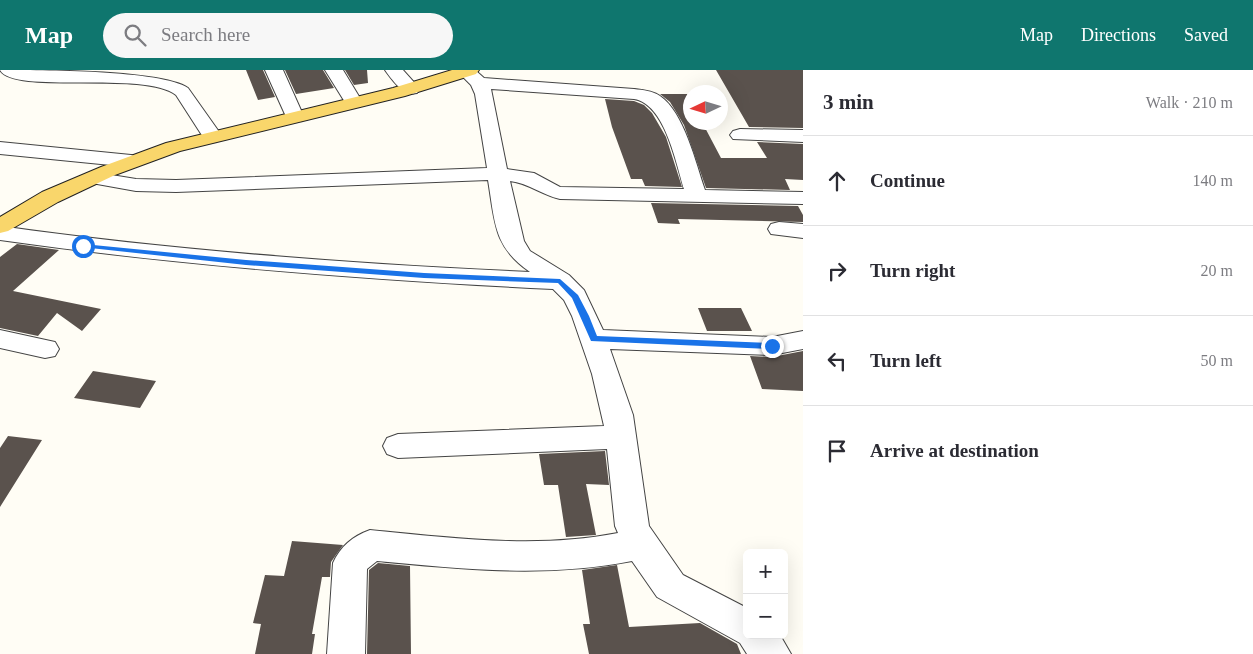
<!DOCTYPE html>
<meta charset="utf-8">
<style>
body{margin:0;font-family:"Times New Roman",serif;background:#f7f7f7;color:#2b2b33}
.controls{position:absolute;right:15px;bottom:15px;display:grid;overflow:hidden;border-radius:8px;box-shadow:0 5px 20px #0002}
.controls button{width:45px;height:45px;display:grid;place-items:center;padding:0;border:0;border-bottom:1px solid #e1e1e2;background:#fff;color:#2b2b33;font:25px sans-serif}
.compass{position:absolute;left:683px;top:15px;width:45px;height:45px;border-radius:50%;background:#fff;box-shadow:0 5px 20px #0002;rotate:266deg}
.stop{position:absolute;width:15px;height:15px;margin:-11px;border:4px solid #1a73e8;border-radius:50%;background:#fff}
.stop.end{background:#1a73e8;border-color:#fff;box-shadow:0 1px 5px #0008}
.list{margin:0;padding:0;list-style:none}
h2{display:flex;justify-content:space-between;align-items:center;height:65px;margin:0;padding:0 20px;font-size:21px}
h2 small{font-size:16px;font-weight:400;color:#7c7c81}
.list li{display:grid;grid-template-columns:32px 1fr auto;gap:15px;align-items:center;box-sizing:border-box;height:90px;padding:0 20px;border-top:1px solid #e1e1e2}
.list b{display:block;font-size:19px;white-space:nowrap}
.list em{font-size:16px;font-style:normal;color:#7c7c81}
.icon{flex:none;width:28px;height:28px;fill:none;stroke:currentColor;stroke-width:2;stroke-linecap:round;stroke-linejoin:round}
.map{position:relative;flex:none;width:803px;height:584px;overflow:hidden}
header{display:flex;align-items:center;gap:30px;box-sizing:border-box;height:70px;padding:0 25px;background:#0f766e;color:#fff}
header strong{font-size:24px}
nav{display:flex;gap:28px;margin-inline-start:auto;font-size:18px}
.search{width:350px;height:45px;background:#f7f7f7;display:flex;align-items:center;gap:12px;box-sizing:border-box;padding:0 18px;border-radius:28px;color:#7c7c81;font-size:19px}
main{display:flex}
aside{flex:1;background:#fff}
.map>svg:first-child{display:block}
</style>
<header>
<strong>Map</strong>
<div class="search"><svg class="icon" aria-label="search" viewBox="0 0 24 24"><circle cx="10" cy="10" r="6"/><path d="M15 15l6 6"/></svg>Search here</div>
<nav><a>Map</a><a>Directions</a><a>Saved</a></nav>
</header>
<main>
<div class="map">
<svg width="803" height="584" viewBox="0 0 803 584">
<rect width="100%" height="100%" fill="#fffdf5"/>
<path fill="#5a524d" d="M 246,0 L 263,0 L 275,27 L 258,30 Z
M 285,0 L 323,0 L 334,18 L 296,24 Z
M 345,0 L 367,0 L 368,13 L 354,15 Z
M 716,0 L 803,0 L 803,58 L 749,57 Z
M 660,24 L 687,24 L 690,30 L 690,52 L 702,52 L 721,88 L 767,88 L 757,72 L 803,74 L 803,110 L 785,109 L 790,120 L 706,118 L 684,55 L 670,32 Z
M 605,29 L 634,31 L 644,35 L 652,43 L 666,67 L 682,117 L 645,116 L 642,109 L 631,109 L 612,57 Z
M 651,133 L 798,136 L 803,145 L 803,152 L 678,149 L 680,154 L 658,153 Z
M 17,174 L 59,180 L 13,221 L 101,239 L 82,261 L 57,243 L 38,266 L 0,258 L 0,187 Z
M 698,238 L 741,238 L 752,261 L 707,261 Z
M 803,281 L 803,321 L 762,319 L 750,286 L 772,287 Z
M 93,301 L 156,311 L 140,338 L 74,328 Z
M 8,366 L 42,370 L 0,437 L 0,378 Z
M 605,381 L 609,415 L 586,414 L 596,465 L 566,467 L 558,415 L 544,415 L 539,384 Z
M 292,471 L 343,475 L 331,492 L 330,507 L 322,507 L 312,564 L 315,564 L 312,584 L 255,584 L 261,554 L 253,553 L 265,505 L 284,506 Z
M 378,493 L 410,496 L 411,584 L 367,584 L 369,500 Z
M 617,495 L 629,557 L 700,553 L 737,574 L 741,584 L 589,584 L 583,554 L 590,554 L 582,500 Z"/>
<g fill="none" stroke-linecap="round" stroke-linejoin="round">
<defs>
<path id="street" d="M 0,0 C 40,0 162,0 188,18 L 222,66 L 219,70 L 205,70 L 176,25 C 144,0 13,25 0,0 Z
M 265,0 L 283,0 L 304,47 L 302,51 L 288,51 Z
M 325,0 L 343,0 L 363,33 L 360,37 L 348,37 Z
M 385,0 L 403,0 L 420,19 L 417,23 C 403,26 393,11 385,0 Z
M 460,0 L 475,0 L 484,8 L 634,19 C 643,20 653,21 660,26 C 684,42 696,94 705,120 L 803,122 L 803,134 L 560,129 C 542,125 528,113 510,111 L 524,171 L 530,181 L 569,205 L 584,220 L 603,260 L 772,267 L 803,261 L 803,279 L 772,285 L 610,279 L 633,345 L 649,456 L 683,505 L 747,538 L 747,565 L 780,565 L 791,584 L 747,584 L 740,573 L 657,527 L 632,491 C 547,508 462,499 377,491 L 367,499 L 365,584 L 327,584 L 333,493 C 340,477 353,466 370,460 C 452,468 537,479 618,463 L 615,456 L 607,379 L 398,388 L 387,384 L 383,376 L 387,368 L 398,364 L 604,356 L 592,304 L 572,246 L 564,230 L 553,219 C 368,210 184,196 0,170 L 0,156 C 176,181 352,194 530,202 C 493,177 495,151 488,110 L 176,122 L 136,121 L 86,112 L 83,108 L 86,104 L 93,102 L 136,109 L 176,110 L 487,98 L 475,24 L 471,15 L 458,2 ZM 491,19 L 634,29 C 665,34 676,93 684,119 L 560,117 L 534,103 L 507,99 Z
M 740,59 L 803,60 L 803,72 L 733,69 L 730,65 L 733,61 Z
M 0,72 L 131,85 L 138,87 L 141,91 L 138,95 L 131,97 L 0,84 Z
M 779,152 L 803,154 L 803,168 L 771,164 L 768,159 L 771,154 Z
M 0,260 L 55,272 L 59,279 L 55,286 L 45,288 L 0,278 Z"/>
<path id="primary" d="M 452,0 L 479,0 L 476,4 L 405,26 L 180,81 L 115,105 L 58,132 L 8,161 L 0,163 L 0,147 L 42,122 L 101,97 L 166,73 L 393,18 Z"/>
</defs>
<use href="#street" stroke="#444" stroke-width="2"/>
<use href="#primary" stroke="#222" stroke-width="2"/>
<use href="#street" fill="#fff" fill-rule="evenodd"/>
<use href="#primary" fill="#f9d66b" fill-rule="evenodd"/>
</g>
<path fill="#1a73e8" d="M 83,174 L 246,190 L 424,203 L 560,209 L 578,225 L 589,246 L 597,266 L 772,273 L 775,276 L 772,279 L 591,271 L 572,228 L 558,213 L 424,208 L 246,195 L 81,177 Z"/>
</svg>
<div class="controls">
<button>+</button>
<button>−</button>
</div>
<svg class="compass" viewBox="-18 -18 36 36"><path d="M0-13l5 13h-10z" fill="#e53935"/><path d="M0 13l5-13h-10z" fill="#7c7c81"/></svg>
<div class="stop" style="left:83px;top:176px"></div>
<div class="stop end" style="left:772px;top:276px"></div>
</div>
<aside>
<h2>3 min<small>Walk · 210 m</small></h2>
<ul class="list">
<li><svg class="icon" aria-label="ahead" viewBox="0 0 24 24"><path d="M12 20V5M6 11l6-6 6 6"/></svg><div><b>Continue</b></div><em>140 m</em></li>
<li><svg class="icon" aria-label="right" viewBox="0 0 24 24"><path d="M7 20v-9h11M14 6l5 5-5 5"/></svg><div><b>Turn right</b></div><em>20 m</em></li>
<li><svg class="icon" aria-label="left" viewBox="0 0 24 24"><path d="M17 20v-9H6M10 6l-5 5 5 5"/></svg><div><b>Turn left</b></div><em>50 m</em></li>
<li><svg class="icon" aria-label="arrive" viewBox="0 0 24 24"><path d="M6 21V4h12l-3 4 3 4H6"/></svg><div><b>Arrive at destination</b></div></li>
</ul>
</aside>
</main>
